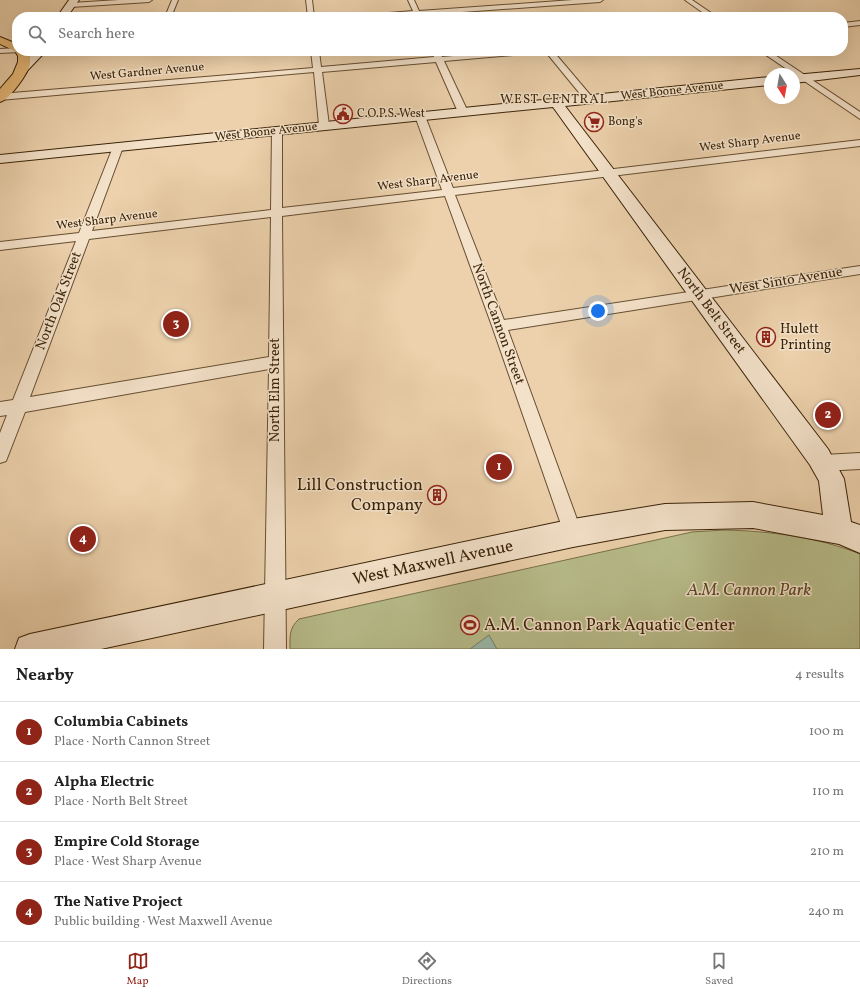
<!DOCTYPE html>
<meta charset="utf-8">
<style>
body{margin:0;font-family:Vollkorn,serif;background:#f6f6f6;color:#222}
.compass{position:absolute;left:764px;top:68px;width:36px;height:36px;border-radius:50%;background:#fff;box-shadow:0 4px 16px #0002;rotate:169deg}
.you{position:absolute;left:598px;top:311px;width:14px;height:14px;margin:-10px;border:3px solid #fff;border-radius:50%;background:#1a73e8;box-shadow:0 0 0 6px #1a73e833}
.badge{display:grid;place-items:center;width:26px;height:26px;border-radius:50%;background:#8f2418;color:#fff;font-size:13px;font-weight:700}
.pin{position:absolute;translate:-50% -50%;border:2px solid #fff;box-shadow:0 1px 4px #0006}
.list{margin:0;padding:0;list-style:none}
h2{display:flex;justify-content:space-between;align-items:center;height:52px;margin:0;padding:0 16px;font-size:17px}
h2 small{font-size:13px;font-weight:400;color:#767676}
.list li{display:grid;grid-template-columns:26px 1fr auto;gap:12px;align-items:center;box-sizing:border-box;height:60px;padding:0 16px;border-top:1px solid #e0e0e0}
.list b{display:block;font-size:15px;white-space:nowrap}
.list p{margin:0;font-size:13px;white-space:nowrap;color:#767676}
.list em{font-size:13px;font-style:normal;color:#767676}
.icon{flex:none;width:22px;height:22px;fill:none;stroke:currentColor;stroke-width:2;stroke-linecap:round;stroke-linejoin:round}
.map{position:relative;flex:none;width:860px;height:649px;overflow:hidden}
.search{position:absolute;background:#fff;box-shadow:0 4px 16px #0002;left:12px;right:12px;top:12px;height:44px;display:flex;align-items:center;gap:10px;box-sizing:border-box;padding:0 14px;border-radius:16px;color:#767676;font-size:15px}
.sheet{height:292px;background:#fff}
nav{display:flex;justify-content:space-around;align-items:center;box-sizing:border-box;height:56px;border-top:1px solid #e0e0e0;background:#fff;font-size:11px;color:#767676}
nav a{display:grid;justify-items:center;gap:2px}
nav .on{color:#8f2418}
.map>svg:first-child{display:block}
</style>
<div class="map">
<svg width="860" height="649" viewBox="0 0 860 649">
<rect width="100%" height="100%" fill="#ecd1ac"/>
<filter id="stains"><feTurbulence type="fractalNoise" baseFrequency=".005" numOctaves="4"/><feColorMatrix values="0 0 0 0 .2 0 0 0 0 .09 0 0 0 0 .02 0 0 0 .5 -.17"/></filter>
<radialGradient id="worn" r=".72"><stop offset=".6" stop-color="#630" stop-opacity="0"/><stop offset="1" stop-color="#630" stop-opacity=".3"/></radialGradient>
<path fill="#b7bc8a" stroke="#787049" d="M 724,530 C 769,531 818,537 860,554 L 860,649 L 290,649 C 290,636 289,628 299,619 L 692,532 Z"/>
<path fill="#99b7a9" stroke="#737c69" d="M 489,635 L 497,649 L 470,649 Z"/>
<g fill="none" stroke-linecap="round" stroke-linejoin="round">
<defs>
<path id="street" d="M 119,0 L 152,0 L 149,2 L 71,7 L 68,5 L 71,3 Z
M 172,0 L 178,0 L 171,17 L 165,17 Z
M 306,0 L 312,0 L 314,17 L 308,17 Z
M 408,0 L 414,0 L 419,11 L 573,0 L 603,0 L 600,2 L 421,15 L 422,17 L 416,17 L 415,15 L 361,17 L 364,15 L 413,11 Z
M 685,0 L 692,0 L 717,17 L 709,17 Z
M 860,21 L 860,25 L 843,27 L 843,23 Z
M 17,48 L 17,51 L 20,52 L 0,53 L 0,49 Z
M 311,51 L 319,51 L 321,67 L 434,57 L 431,51 L 439,51 L 442,57 L 509,51 L 540,51 L 536,53 L 444,61 L 468,112 L 463,115 L 458,112 L 436,62 L 322,72 L 329,125 L 324,128 L 319,125 L 314,72 L 0,100 L 0,94 L 313,68 Z
M 545,51 L 553,51 L 592,97 L 593,99 L 592,101 L 586,101 Z
M 760,51 L 769,51 L 860,112 L 860,119 Z
M 420,113 L 425,116 L 453,188 L 860,140 L 860,146 L 455,195 L 504,320 L 860,266 L 860,274 L 508,330 L 582,533 L 580,540 L 573,542 L 566,540 L 564,533 L 492,326 L 445,196 L 282,216 L 286,649 L 264,649 L 269,369 L 25,412 L 6,461 L 0,463 L 0,433 L 7,415 L 0,416 L 0,402 L 13,400 L 76,241 L 0,250 L 0,242 L 79,233 L 113,147 L 118,144 L 123,147 L 92,231 L 271,210 L 272,130 L 277,127 L 282,130 L 282,208 L 442,190 L 415,116 ZM 271,217 L 269,357 L 30,397 L 89,239 Z
M 860,453 L 860,469 L 823,471 L 817,469 L 814,463 L 817,457 L 823,455 Z"/>
<path id="secondary" d="M 69,0 L 79,0 L 67,17 L 57,17 Z
M 35,51 L 46,51 L 25,73 L 17,73 L 15,71 Z
M 860,69 L 860,75 L 794,83 L 794,75 Z
M 770,77 L 770,85 L 565,106 L 828,449 L 844,479 L 851,522 L 860,525 L 860,553 L 839,544 L 753,528 L 665,530 L 573,547 L 101,649 L 15,649 L 19,638 L 30,634 L 573,519 L 665,504 L 753,502 L 823,515 L 819,481 L 810,465 L 553,107 L 0,163 L 0,155 Z"/>
<path id="primary" d="M 0,37 L 17,44 L 17,51 L 27,51 C 29,55 31,58 30,63 C 29,73 9,100 0,102 L 0,89 L 13,74 L 18,62 L 18,56 L 15,51 L 0,44 Z"/>
</defs>
<use href="#street" stroke="#664e31" stroke-width="2"/>
<use href="#secondary" stroke="#3a2308" stroke-width="2"/>
<use href="#primary" stroke="#3a2308" stroke-width="2"/>
<use href="#street" fill="#f3e1c9" fill-rule="evenodd"/>
<use href="#secondary" fill="#f3e1c9" fill-rule="evenodd"/>
<use href="#primary" fill="#e6b876" fill-rule="evenodd"/>
</g>
<defs>
<symbol id="civic-ring" viewBox="-11 -11 22 22"><circle r="9.5" fill="#f3e1c9" stroke="#8f2418" stroke-width="1.5"/><path d="M-.6-6.5H3V-4.5H.6V-3L4-1V1h2V6H-6V1h2V-1L-.6-3ZM-1.2 2.5V6h2.4V2.5Z" fill="#8f2418"/></symbol>
<symbol id="supermarket-ring" viewBox="-11 -11 22 22"><circle r="9.5" fill="#f3e1c9" stroke="#8f2418" stroke-width="1.5"/><path d="M-6-5.5h2.5l.6 2H6L4.5 2H-2.5L-4.4-4H-6ZM-1.5 3.2a1.3 1.3 0 1 0 .1 0ZM3 3.2a1.3 1.3 0 1 0 .1 0Z" fill="#8f2418"/></symbol>
<symbol id="building-ring" viewBox="-11 -11 22 22"><circle r="9.5" fill="#f3e1c9" stroke="#8f2418" stroke-width="1.5"/><path d="M-4-6H4V6H1V3H-1V6H-4ZM-2.5-4.3h1.7v1.8h-1.7ZM.8-4.3h1.7v1.8H.8ZM-2.5-1h1.7V.8h-1.7ZM.8-1h1.7V.8H.8Z" fill="#8f2418"/></symbol>
<symbol id="stadium-ring" viewBox="-11 -11 22 22"><circle r="9.5" fill="#f3e1c9" stroke="#8f2418" stroke-width="1.5"/><path d="M0-5a6.5 5 0 1 0 0 10a6.5 5 0 1 0 0-10ZM-3.5-1.8h7v3.6h-7Z" fill="#8f2418"/></symbol>
</defs>
<g fill-rule="evenodd">
<use href="#civic-ring" x="332" y="103" width="22" height="22"/>
<use href="#supermarket-ring" x="583" y="111" width="22" height="22"/>
<use href="#building-ring" x="755" y="326" width="22" height="22"/>
<use href="#building-ring" x="426" y="484" width="22" height="22"/>
<use href="#stadium-ring" x="459" y="614" width="22" height="22"/>
</g>
<g text-anchor="middle" dominant-baseline="central" stroke-width="3" stroke-linejoin="round" paint-order="stroke">
<g font-size="12" fill="#3a2308" stroke="#f3e1c9">
<text transform="translate(147 72) rotate(-5)">West Gardner Avenue</text>
<text transform="translate(672 91) rotate(-6)">West Boone Avenue</text>
<text transform="translate(266 132) rotate(-6)">West Boone Avenue</text>
<text transform="translate(750 142) rotate(-7)">West Sharp Avenue</text>
<text transform="translate(428 181) rotate(-7)">West Sharp Avenue</text>
<text transform="translate(107 220) rotate(-7)">West Sharp Avenue</text>
</g>
<g font-size="12" fill="#3a2308" stroke="#f3e1c9" text-anchor="start">
<text x="357" y="114">C.O.P.S. West</text>
<text x="608" y="122">Bong's</text>
</g>
<g font-size="13" letter-spacing="1" fill="#3a2308" stroke="#f3e1c9">
<text x="554" y="100">WEST CENTRAL</text>
</g>
<g font-size="14" fill="#3a2308" stroke="#f3e1c9">
<text transform="translate(786 281) rotate(-9)">West Sinto Avenue</text>
<text transform="translate(59 301) rotate(-69)">North Oak Street</text>
<text transform="translate(711 311) rotate(53)">North Belt Street</text>
<text transform="translate(498 324) rotate(70)">North Cannon Street</text>
<text transform="translate(275 390) rotate(-90)">North Elm Street</text>
</g>
<g font-size="14" fill="#3a2308" stroke="#f3e1c9" text-anchor="start">
<text x="780" y="329">Hulett<tspan x="780" dy="16">Printing</tspan></text>
</g>
<g font-size="17" fill="#3a2308" stroke="#f3e1c9" text-anchor="end">
<text x="423" y="485">Lill Construction<tspan x="423" dy="20">Company</tspan></text>
<text x="484" y="625" text-anchor="start">A.M. Cannon Park Aquatic Center</text>
</g>
<g font-size="17" fill="#3a2308" stroke="#f3e1c9">
<text transform="translate(433 563) rotate(-12)">West Maxwell Avenue</text>
</g>
<g font-size="17" font-style="italic" fill="#594928" stroke="#f3e1c9">
<text x="749" y="590">A.M. Cannon Park</text>
</g>
</g>
<rect width="100%" height="100%" filter="url(#stains)"/>
<rect width="100%" height="100%" fill="url(#worn)"/>
</svg>
<svg class="compass" viewBox="-18 -18 36 36"><path d="M0-13l5 13h-10z" fill="#e53935"/><path d="M0 13l5-13h-10z" fill="#767676"/></svg>
<div class="you"></div>
<div class="pin badge" style="left:499px;top:467px">1</div>
<div class="pin badge" style="left:828px;top:415px">2</div>
<div class="pin badge" style="left:176px;top:324px">3</div>
<div class="pin badge" style="left:83px;top:539px">4</div>
<div class="search"><svg class="icon" aria-label="search" viewBox="0 0 24 24"><circle cx="10" cy="10" r="6"/><path d="M15 15l6 6"/></svg>Search here</div>
</div>
<section class="sheet">
<h2>Nearby<small>4 results</small></h2>
<ul class="list">
<li><span class="badge">1</span><div><b>Columbia Cabinets</b><p>Place · North Cannon Street</p></div><em>100 m</em></li>
<li><span class="badge">2</span><div><b>Alpha Electric</b><p>Place · North Belt Street</p></div><em>110 m</em></li>
<li><span class="badge">3</span><div><b>Empire Cold Storage</b><p>Place · West Sharp Avenue</p></div><em>210 m</em></li>
<li><span class="badge">4</span><div><b>The Native Project</b><p>Public building · West Maxwell Avenue</p></div><em>240 m</em></li>
</ul>
</section>
<nav>
<a class="on"><svg class="icon" aria-label="map" viewBox="0 0 24 24"><path d="M3 6l6-2 6 2 6-2v14l-6 2-6-2-6 2zM9 4v14M15 6v14"/></svg>Map</a>
<a><svg class="icon" aria-label="directions" viewBox="0 0 24 24"><path d="M12 3l9 9-9 9-9-9zM9 14v-3h6M13 9l2 2-2 2"/></svg>Directions</a>
<a><svg class="icon" aria-label="saved" viewBox="0 0 24 24"><path d="M7 4h10v16l-5-4-5 4z"/></svg>Saved</a>
</nav>
